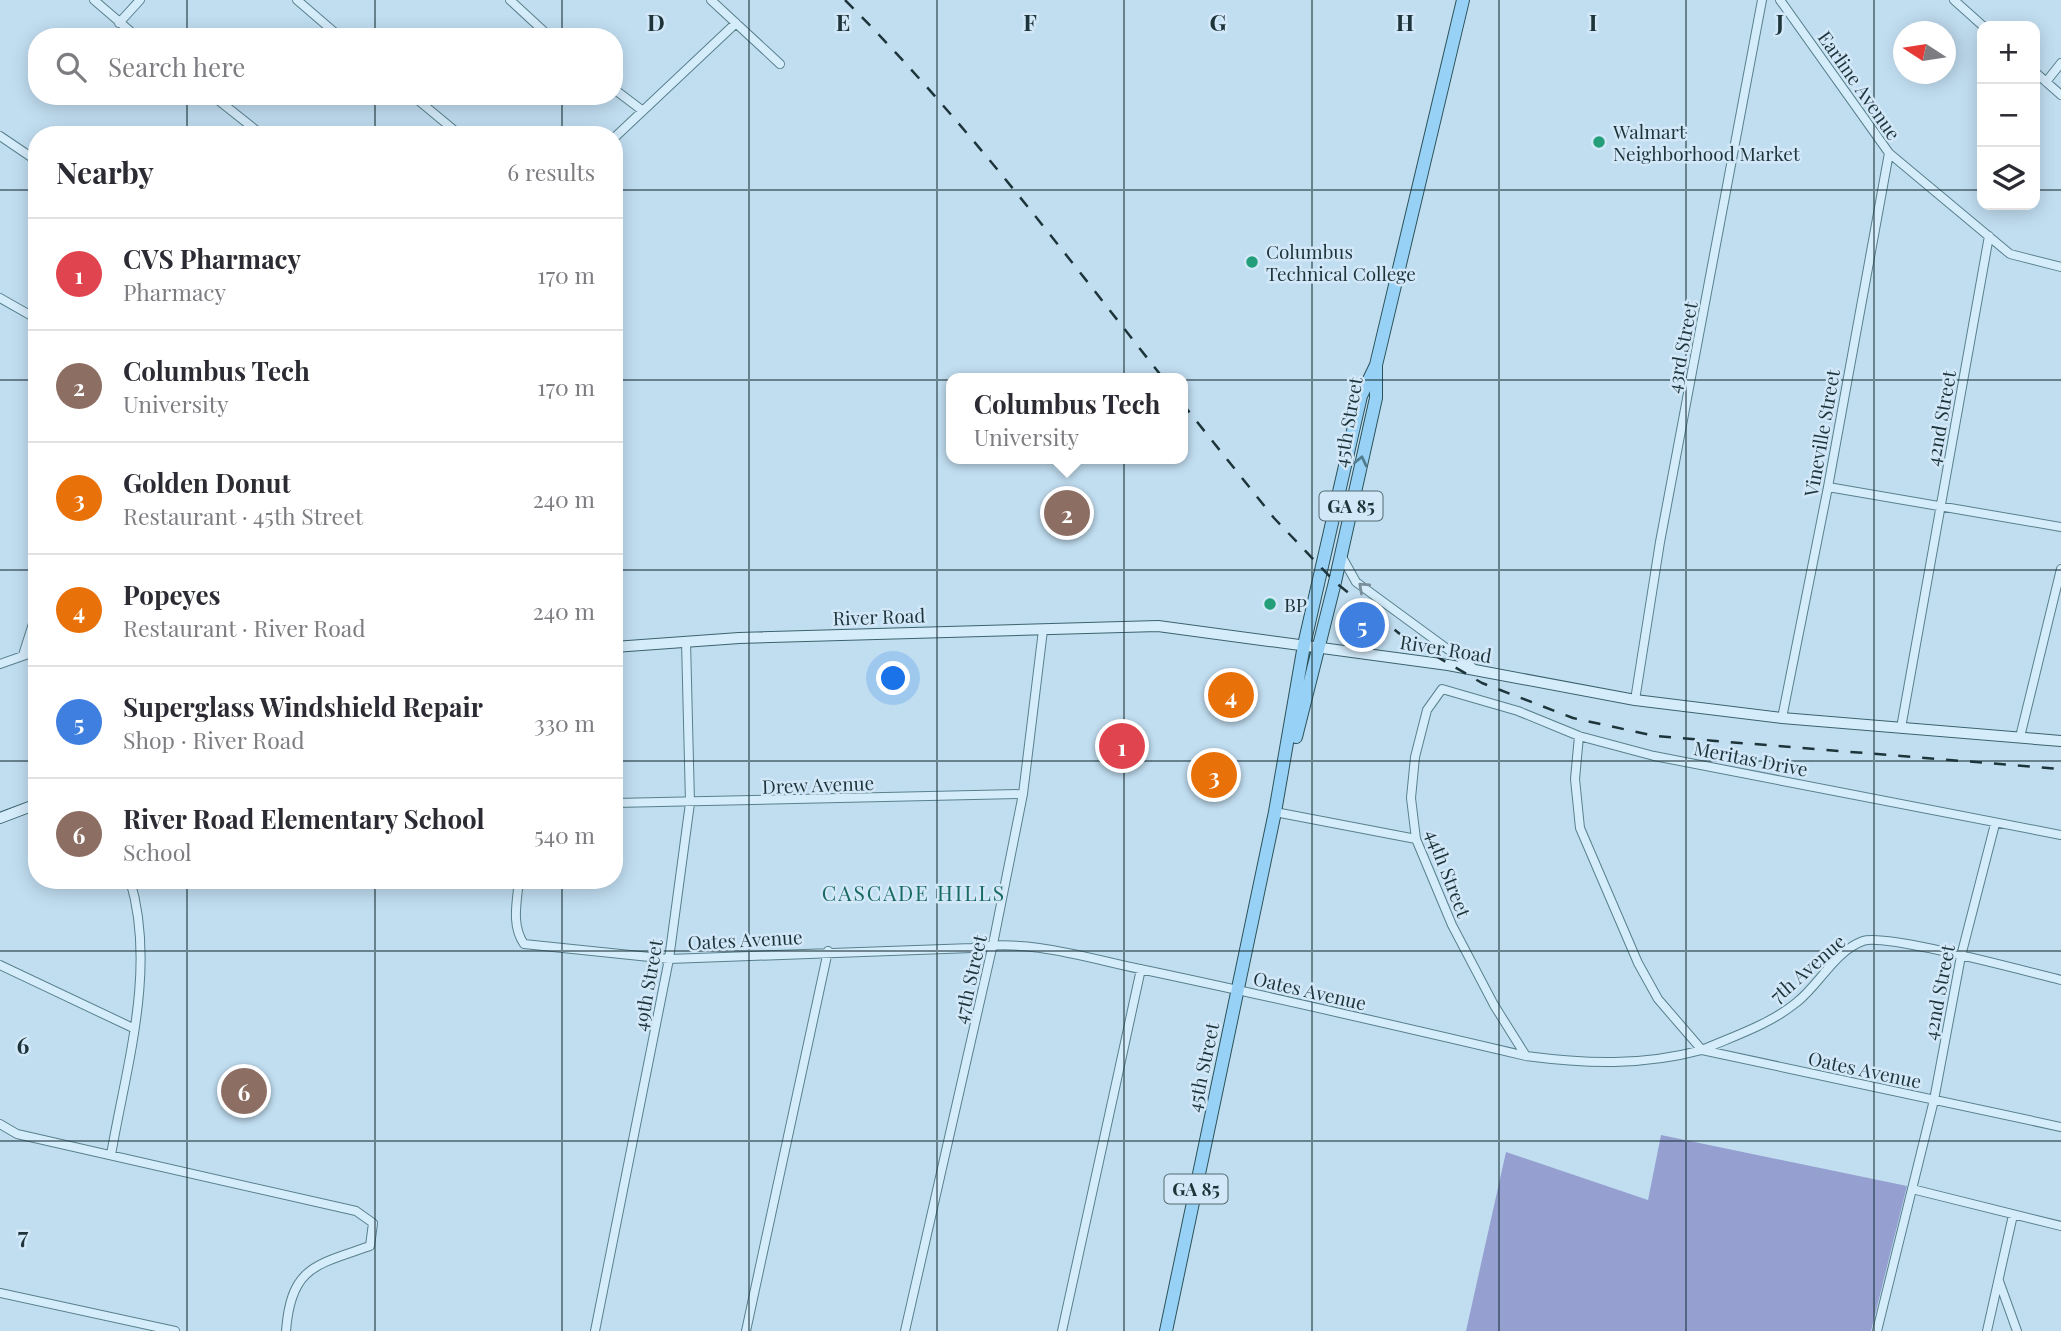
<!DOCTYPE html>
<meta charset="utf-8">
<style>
body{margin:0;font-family:"Playfair Display",serif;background:#f2f2f3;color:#2b2b33}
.controls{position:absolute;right:21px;top:21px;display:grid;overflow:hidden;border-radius:14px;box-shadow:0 4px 18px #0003}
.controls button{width:63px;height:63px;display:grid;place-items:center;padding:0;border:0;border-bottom:2px solid #e1e1e2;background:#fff;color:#2b2b33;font:35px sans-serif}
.compass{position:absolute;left:1893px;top:21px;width:63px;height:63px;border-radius:50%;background:#fff;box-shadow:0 4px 18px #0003;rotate:282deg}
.you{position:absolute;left:894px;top:679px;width:24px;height:24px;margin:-18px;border:5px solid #fff;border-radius:50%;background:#1a73e8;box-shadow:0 0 0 10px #1a73e833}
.badge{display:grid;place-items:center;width:46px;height:46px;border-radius:50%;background:#249e78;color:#fff;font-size:23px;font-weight:700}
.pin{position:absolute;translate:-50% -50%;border:4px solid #fff;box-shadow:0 2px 7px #0006}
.popup{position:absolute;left:946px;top:373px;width:242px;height:91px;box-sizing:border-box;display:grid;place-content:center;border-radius:14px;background:#fff;filter:drop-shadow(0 2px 5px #0005);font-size:23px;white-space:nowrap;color:#7c7c81}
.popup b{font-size:26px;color:#2b2b33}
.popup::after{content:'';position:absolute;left:50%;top:100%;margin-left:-14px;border:14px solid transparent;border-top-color:#fff}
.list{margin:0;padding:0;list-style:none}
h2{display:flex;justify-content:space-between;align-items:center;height:91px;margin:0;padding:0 28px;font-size:30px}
h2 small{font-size:23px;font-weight:400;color:#7c7c81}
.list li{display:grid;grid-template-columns:46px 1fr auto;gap:21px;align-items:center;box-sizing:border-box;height:112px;padding:0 28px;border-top:2px solid #e1e1e2}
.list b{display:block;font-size:26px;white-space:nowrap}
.list p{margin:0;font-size:23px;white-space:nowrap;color:#7c7c81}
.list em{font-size:23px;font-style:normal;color:#7c7c81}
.icon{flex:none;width:38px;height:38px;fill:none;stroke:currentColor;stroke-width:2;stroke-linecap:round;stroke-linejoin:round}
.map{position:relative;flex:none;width:2061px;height:1331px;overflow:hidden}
.search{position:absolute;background:#fff;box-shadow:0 4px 18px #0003;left:28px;top:28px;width:595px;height:77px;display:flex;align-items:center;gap:18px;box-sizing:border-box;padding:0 24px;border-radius:28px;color:#7c7c81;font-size:26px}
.panel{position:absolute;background:#fff;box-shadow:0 4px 18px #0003;left:28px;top:126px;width:595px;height:763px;border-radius:28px}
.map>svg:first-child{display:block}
</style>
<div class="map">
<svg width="2061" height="1331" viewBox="0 0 2061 1331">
<rect width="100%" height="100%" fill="#c1def1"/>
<path fill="#95a0d0" d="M 1661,1135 L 1907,1186 L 1871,1331 L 1466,1331 L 1506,1152 L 1648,1200 Z"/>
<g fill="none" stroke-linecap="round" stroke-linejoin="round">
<defs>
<path id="minor" d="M 94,0 L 137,37
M 297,0 L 340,37
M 510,0 L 550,37
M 711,0 L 780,64
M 1780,0 L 1889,153 L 2010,254 L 2061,267
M 1954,0 L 1983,26
M 119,23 L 140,0
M 2035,72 L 2061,95
M 2046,82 L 2061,63
M 614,89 L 643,111
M 213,96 L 262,135
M 413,96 L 460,135
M 0,136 L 37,161
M 614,138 L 736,23
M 0,298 L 37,319
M 1828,487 L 2061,527
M 1342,557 L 1356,582 L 1472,667
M 23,655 L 37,611
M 0,664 L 37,651
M 1635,700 L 1660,542 L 1762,0
M 1782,718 L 1828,487 L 1889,153
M 1901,728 L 1989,236
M 1579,736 L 1575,779 L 1580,828 L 1638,963 L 1658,999 L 1702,1050 C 1734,1036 1769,1025 1797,1002 C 1819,985 1835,951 1863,941 C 1885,933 2029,972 2061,980
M 2020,737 L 2061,569
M 614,803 L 1023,794
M 1275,812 L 1416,839
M 519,880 C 517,902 511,925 524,944 L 669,959 L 972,948 C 1026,938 1087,958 1140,969 C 1269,996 1398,1026 1526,1056 C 1587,1064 1642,1066 1702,1050 L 2061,1127
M 0,965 L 133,1028
M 1526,1056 L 1494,1005 L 1452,925 L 1416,839 L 1411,798 L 1415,757 L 1427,710 L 1442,689 L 1518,711 L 1579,736 L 1654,756 L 2061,835
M 0,1124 L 17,1134 L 356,1211 L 373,1223 L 370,1246 C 316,1265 291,1266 286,1331
M 111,1155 C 126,1067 157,969 130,880
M 1912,1189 L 2061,1226
M 1999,1281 L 2017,1331
M 0,1293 L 175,1331
M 595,1331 L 669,959 L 690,803 L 686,641
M 746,1331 L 828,951
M 905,1331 L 993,944 L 1023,794 L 1043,630
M 1062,1331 L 1141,969
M 1877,1331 L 1934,1100 L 1961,956 L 1995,824
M 1987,1331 L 2013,1215"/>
<path id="secondary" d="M 614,647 L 739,638 L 1158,626 L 1448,665 L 1635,700 L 1782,718 L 2061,741
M 0,818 L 37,804"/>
<path id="primary" d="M 1296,737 L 1335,582 L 1376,398 L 1376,365 L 1463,0
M 1166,1331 L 1275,812 L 1304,645 L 1361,396 L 1376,365"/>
</defs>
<use href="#minor" stroke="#58808c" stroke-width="10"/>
<use href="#secondary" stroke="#3b636d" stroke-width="12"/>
<use href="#primary" stroke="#2c5259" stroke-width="14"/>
<use href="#minor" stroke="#d5ecfb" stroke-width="8"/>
<use href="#secondary" stroke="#d5ecfb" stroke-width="10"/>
<use href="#primary" stroke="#97d2f6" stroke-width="12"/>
<path stroke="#1d353a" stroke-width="2.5" stroke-dasharray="12 12" stroke-linecap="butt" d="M 845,0 C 962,117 1061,249 1163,378
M 1182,403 L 1274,518 L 1335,582 L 1405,638 L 1482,683 L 1573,718 L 1655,736 L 2061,769"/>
</g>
<defs><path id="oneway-chevron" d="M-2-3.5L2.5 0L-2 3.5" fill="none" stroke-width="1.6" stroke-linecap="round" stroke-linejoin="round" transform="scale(1.75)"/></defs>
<use stroke="#547c8f" href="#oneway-chevron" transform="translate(1361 461) rotate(-77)"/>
<use stroke="#79909a" href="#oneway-chevron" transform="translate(1363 587) rotate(-138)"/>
<path fill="none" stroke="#1d353a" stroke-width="2" stroke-opacity="0.55" d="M 187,0 L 187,37M 375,0 L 375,37M 562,0 L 562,37M 749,0 L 749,1331M 937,0 L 937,1331M 1124,0 L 1124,1331M 1312,0 L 1312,1331M 1499,0 L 1499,1331M 1686,0 L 1686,1331M 1874,0 L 1874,1331M 187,96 L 187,135M 375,96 L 375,135M 562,96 L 562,135M 0,190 L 37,190M 614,190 L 1982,190M 2035,190 L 2061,190M 0,380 L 37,380M 614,380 L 2061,380M 0,570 L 37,570M 614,570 L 2061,570M 0,761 L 37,761M 614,761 L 2061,761M 187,880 L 187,1331M 375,880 L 375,1331M 562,880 L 562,1331M 0,951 L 2061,951M 0,1141 L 2061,1141"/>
<g fill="#249e78" stroke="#d2e8f8" stroke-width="2.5">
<circle cx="1599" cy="142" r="7"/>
<circle cx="1252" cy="262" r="7"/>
<circle cx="1270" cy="604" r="7"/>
</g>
<g text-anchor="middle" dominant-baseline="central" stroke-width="5" stroke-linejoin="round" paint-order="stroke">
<g fill="#d2e8f8" stroke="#536b73" stroke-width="2">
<rect x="1319.5" y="491.5" width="63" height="29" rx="5"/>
<rect x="1164.5" y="1174.5" width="63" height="29" rx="5"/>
</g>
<g font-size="18" font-weight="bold" fill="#1d353a">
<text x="1351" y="506">GA 85</text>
<text x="1196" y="1189">GA 85</text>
</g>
<g font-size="19" fill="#1d353a" stroke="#d2e8f8">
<text transform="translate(1860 85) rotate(55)">Earline Avenue</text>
<text transform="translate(1681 347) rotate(-79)">43rd Street</text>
<text transform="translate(1940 418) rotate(-80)">42nd Street</text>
<text transform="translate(1347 422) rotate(-80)">45th Street</text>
<text transform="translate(1821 433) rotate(-80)">Vineville Street</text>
<text transform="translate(879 616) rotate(-2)">River Road</text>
<text transform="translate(1446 648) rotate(9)">River Road</text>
<text transform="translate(1751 758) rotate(11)">Meritas Drive</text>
<text transform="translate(818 784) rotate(-2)">Drew Avenue</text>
<text transform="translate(1449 873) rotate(69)">44th Street</text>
<text transform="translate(745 939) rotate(-3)">Oates Avenue</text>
<text transform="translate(1807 968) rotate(-41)">7th Avenue</text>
<text transform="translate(969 979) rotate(-77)">47th Street</text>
<text transform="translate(647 985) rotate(-80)">49th Street</text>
<text transform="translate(1310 990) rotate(13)">Oates Avenue</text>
<text transform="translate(1938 992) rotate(-79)">42nd Street</text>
<text transform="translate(1202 1067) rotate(-78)">45th Street</text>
<text transform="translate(1865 1069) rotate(12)">Oates Avenue</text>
</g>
<g font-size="19" fill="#1d353a" stroke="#d2e8f8" text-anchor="start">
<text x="1613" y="131">Walmart<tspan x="1613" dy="22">Neighborhood Market</tspan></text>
<text x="1266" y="251">Columbus<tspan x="1266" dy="22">Technical College</tspan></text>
<text x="1284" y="604">BP</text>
</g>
<g font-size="21" letter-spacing="2" fill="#196a62" stroke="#d2e8f8">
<text x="914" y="892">CASCADE HILLS</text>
</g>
</g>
<g font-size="23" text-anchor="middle" font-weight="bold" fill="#1d353a" stroke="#d2e8f8" stroke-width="5" stroke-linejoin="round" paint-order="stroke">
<text x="656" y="31">D</text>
<text x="843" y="31">E</text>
<text x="1030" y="31">F</text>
<text x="1218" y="31">G</text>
<text x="1405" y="31">H</text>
<text x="1593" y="31">I</text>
<text x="1780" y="31">J</text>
<text x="23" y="1054">6</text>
<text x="23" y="1244">7</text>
</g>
</svg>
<div class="controls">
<button>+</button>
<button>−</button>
<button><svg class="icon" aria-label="layers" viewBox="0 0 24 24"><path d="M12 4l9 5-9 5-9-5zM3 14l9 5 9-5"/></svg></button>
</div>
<svg class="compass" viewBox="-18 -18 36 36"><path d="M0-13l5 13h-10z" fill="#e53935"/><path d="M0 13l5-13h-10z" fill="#7c7c81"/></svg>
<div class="you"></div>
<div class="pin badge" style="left:1122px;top:746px;background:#e0444e">1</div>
<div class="pin badge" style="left:1067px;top:513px;background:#8d6e63">2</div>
<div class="popup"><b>Columbus Tech</b>University</div>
<div class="pin badge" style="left:1214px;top:775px;background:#e8710a">3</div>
<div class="pin badge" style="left:1231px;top:695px;background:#e8710a">4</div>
<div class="pin badge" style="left:1362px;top:625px;background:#3f7fe0">5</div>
<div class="pin badge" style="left:244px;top:1091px;background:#8d6e63">6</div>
<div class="search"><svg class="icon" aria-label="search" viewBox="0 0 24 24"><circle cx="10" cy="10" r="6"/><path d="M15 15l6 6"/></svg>Search here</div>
<section class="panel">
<h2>Nearby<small>6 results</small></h2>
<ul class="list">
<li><span class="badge" style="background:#e0444e">1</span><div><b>CVS Pharmacy</b><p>Pharmacy</p></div><em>170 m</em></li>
<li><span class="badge" style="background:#8d6e63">2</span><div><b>Columbus Tech</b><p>University</p></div><em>170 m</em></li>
<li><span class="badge" style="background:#e8710a">3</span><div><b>Golden Donut</b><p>Restaurant · 45th Street</p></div><em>240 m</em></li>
<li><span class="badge" style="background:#e8710a">4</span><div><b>Popeyes</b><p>Restaurant · River Road</p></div><em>240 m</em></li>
<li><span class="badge" style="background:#3f7fe0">5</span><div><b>Superglass Windshield Repair</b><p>Shop · River Road</p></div><em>330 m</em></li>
<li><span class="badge" style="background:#8d6e63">6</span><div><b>River Road Elementary School</b><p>School</p></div><em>540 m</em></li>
</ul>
</section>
</div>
